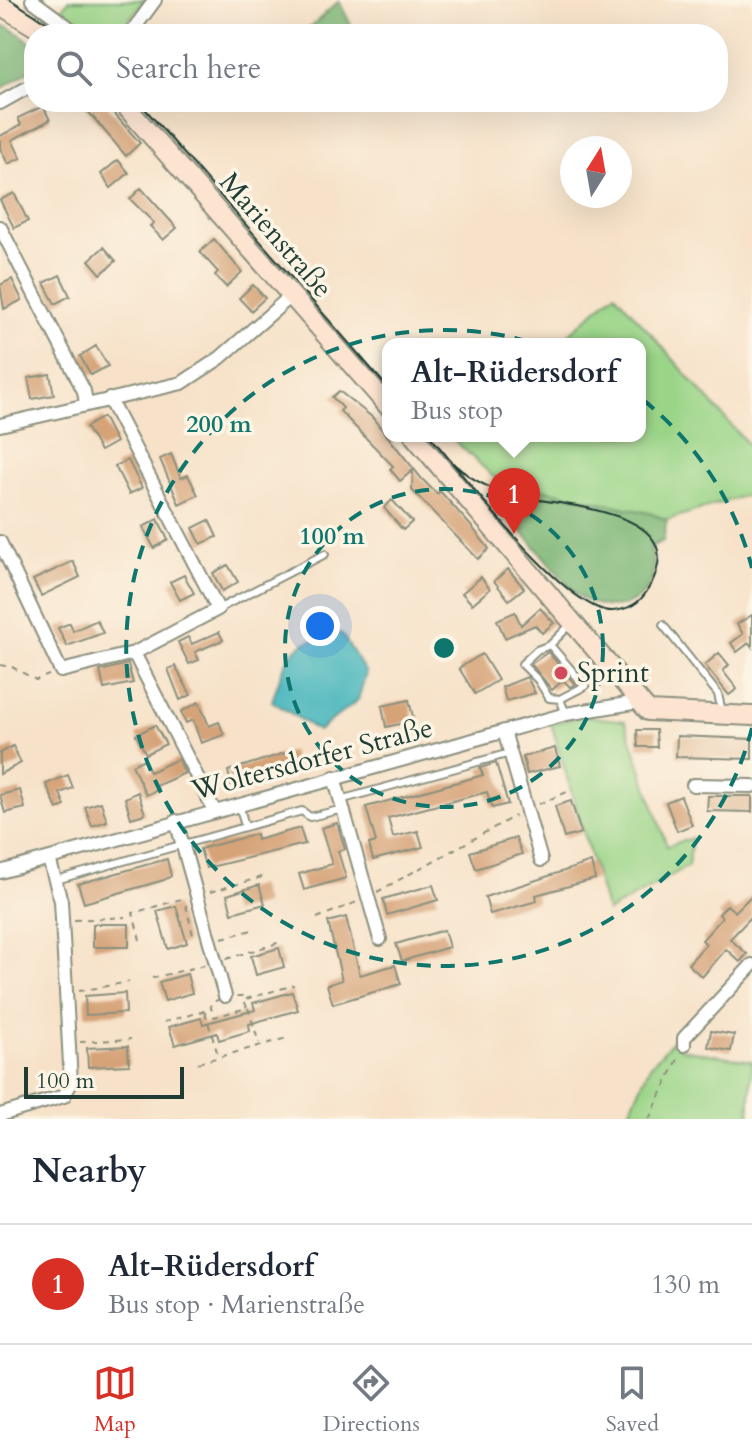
<!DOCTYPE html>
<meta charset="utf-8">
<style>
body{margin:0;font-family:Cardo,serif;background:#f6f6f7;color:#1f2937}
.compass{position:absolute;left:560px;top:136px;width:72px;height:72px;border-radius:50%;background:#fff;box-shadow:0 8px 32px #0002;rotate:11deg}
.scale{position:absolute;left:24px;bottom:20px;width:160px;box-sizing:border-box;padding-left:8px;border:4px solid #1f3d34;border-top:0;font-size:22px;line-height:28px;white-space:nowrap;color:#1f3d34;-webkit-text-stroke:6px #fcf5e5;paint-order:stroke}
.you{position:absolute;left:320px;top:626px;width:28px;height:28px;margin:-20px;border:6px solid #fff;border-radius:50%;background:#1a73e8;box-shadow:0 0 0 12px #1a73e833}
.badge{display:grid;place-items:center;width:52px;height:52px;border-radius:50%;background:#d93025;color:#fff;font-size:26px;font-weight:700}
.pin{position:absolute;translate:-50% -66px;filter:drop-shadow(0 2px 4px #0008)}
.pin::after{content:'';position:absolute;top:42px;width:28px;height:24px;background:inherit;clip-path:polygon(0 0,100% 0,50% 100%)}
.popup{position:absolute;left:382px;top:338px;width:264px;height:104px;box-sizing:border-box;display:grid;place-content:center;border-radius:16px;background:#fff;filter:drop-shadow(0 2px 6px #0005);font-size:26px;white-space:nowrap;color:#747a83}
.popup b{font-size:30px;color:#1f2937}
.popup::after{content:'';position:absolute;left:50%;top:100%;margin-left:-16px;border:16px solid transparent;border-top-color:#fff}
.list{margin:0;padding:0;list-style:none}
h2{display:flex;justify-content:space-between;align-items:center;height:104px;margin:0;padding:0 32px;font-size:34px}
h2 small{font-size:26px;font-weight:400;color:#747a83}
.list li{display:grid;grid-template-columns:52px 1fr auto;gap:24px;align-items:center;box-sizing:border-box;height:120px;padding:0 32px;border-top:2px solid #e0e1e3}
.list b{display:block;font-size:30px;white-space:nowrap}
.list p{margin:0;font-size:26px;white-space:nowrap;color:#747a83}
.list em{font-size:26px;font-style:normal;color:#747a83}
.icon{flex:none;width:44px;height:44px;fill:none;stroke:currentColor;stroke-width:2;stroke-linecap:round;stroke-linejoin:round}
.map{position:relative;flex:none;width:752px;height:1119px;overflow:hidden}
.search{position:absolute;background:#fff;box-shadow:0 8px 32px #0002;left:24px;right:24px;top:24px;height:88px;display:flex;align-items:center;gap:20px;box-sizing:border-box;padding:0 28px;border-radius:32px;color:#747a83;font-size:30px}
.sheet{height:224px;background:#fff}
nav{display:flex;justify-content:space-around;align-items:center;box-sizing:border-box;height:112px;border-top:2px solid #e0e1e3;background:#fff;font-size:22px;color:#747a83}
nav a{display:grid;justify-items:center;gap:4px}
nav .on{color:#d93025}
.map>svg:first-child{display:block}
</style>
<div class="map">
<svg width="752" height="1119" viewBox="0 0 752 1119">
<rect width="100%" height="100%" fill="#fcf5e5"/>
<filter id="ink" filterUnits="userSpaceOnUse"><feTurbulence type="fractalNoise" baseFrequency=".0125" numOctaves="2"/><feDisplacementMap in="SourceGraphic" scale="16" xChannelSelector="R" yChannelSelector="G"/><feConvolveMatrix kernelMatrix="1 2 1 2 8 2 1 2 1" color-interpolation-filters="sRGB"/></filter>
<filter id="wash" filterUnits="userSpaceOnUse"><feTurbulence type="fractalNoise" baseFrequency=".006" numOctaves="4" result="noise"/><feDisplacementMap in="SourceGraphic" scale="32" xChannelSelector="R" yChannelSelector="G"/><feGaussianBlur stdDeviation="1.8" result="paint"/><feColorMatrix in="noise" values="0 0 0 0 0 0 0 0 0 0 0 0 0 0 0 0 0 1.4 0 .05"/><feComposite in="paint" operator="in"/></filter>
<g filter="url(#wash)">
<rect width="100%" height="100%" fill="#f7e2c9"/>
<path fill="#9ad487" stroke="#5c885e" stroke-width="2" d="M 69,0 L 145,0 L 117,34 C 98,34 71,31 57,14 Z
M 615,293 L 752,449 L 752,493 L 667,520 L 649,513 L 496,479 L 453,439 L 456,436 L 640,436 L 640,344 L 558,344 Z
M 585,716 L 625,721 L 667,846 L 692,838 L 688,866 L 607,912 L 551,723 Z
M 676,1037 L 681,1049 L 752,1061 L 749,1119 L 626,1119 L 650,1066 Z"/>
<path fill="#7bb674" stroke="#4d7a54" stroke-width="2" d="M 339,1 L 354,31 L 352,34 L 303,34 Z
M 0,24 C 20,34 44,42 31,69 L 0,90 Z
M 496,479 L 649,513 L 667,520 L 663,541 L 650,547 C 667,598 616,624 576,594 L 498,504 L 491,492 Z"/>
<path fill="#45b5bc" stroke="#327978" stroke-width="2" d="M 341,633 L 366,673 L 358,700 L 318,731 L 272,701 C 288,653 288,643 341,633 Z"/>
<g id="blocks">
<path fill="#d6a378" d="M 80,102 L 104,102 L 140,143 L 126,156 Z
M 43,106 L 50,120 L 12,140 L 21,158 L 8,164 L 0,148 L 0,136 L 21,125 L 18,118 Z
M 118,160 L 129,173 L 111,188 L 101,174 Z
M 141,188 L 177,228 L 163,240 L 150,226 L 154,223 L 130,199 Z
M 14,193 L 28,221 L 14,228 L 0,200 Z
M 214,239 L 242,272 L 226,287 L 215,275 L 218,272 L 200,252 Z
M 104,247 L 116,261 L 101,274 L 89,260 Z
M 60,275 L 70,296 L 55,304 L 44,283 Z
M 12,279 L 22,300 L 4,309 L 0,285 Z
M 253,285 L 265,298 L 251,311 L 239,298 Z
M 96,346 L 108,366 L 91,375 L 80,356 Z
M 50,374 L 54,395 L 32,399 L 28,378 Z
M 339,391 L 372,417 L 422,479 L 437,494 L 440,491 L 471,526 L 489,549 L 478,559 L 412,490 L 413,470 L 400,481 L 390,469 L 393,466 L 340,411 L 343,408 L 332,397 Z
M 103,417 L 116,442 L 100,451 L 86,427 Z
M 171,454 L 181,478 L 188,475 L 198,495 L 179,504 L 160,459 Z
M 128,460 L 142,488 L 129,494 L 115,466 Z
M 392,500 L 412,522 L 403,530 L 384,508 Z
M 158,519 L 168,540 L 154,548 L 143,527 Z
M 209,520 L 217,537 L 201,544 L 193,528 Z
M 73,561 L 80,577 L 41,596 L 33,580 Z
M 228,565 L 238,582 L 222,591 L 213,573 Z
M 508,569 L 524,588 L 509,600 L 494,581 Z
M 184,575 L 194,593 L 180,600 L 170,582 Z
M 481,577 L 490,589 L 472,604 L 462,593 Z
M 540,608 L 554,623 L 542,633 L 535,625 L 505,638 L 497,620 L 515,612 L 521,625 Z
M 752,615 L 752,647 L 749,643 L 737,652 L 731,643 L 743,634 L 737,624 Z
M 97,620 L 103,633 L 67,646 L 58,628 L 70,623 L 73,631 Z
M 219,632 L 223,640 L 195,652 L 199,660 L 189,664 L 178,642 L 188,637 L 192,644 Z
M 548,652 L 575,684 L 574,685 L 570,687 L 563,680 L 552,690 L 531,664 Z
M 719,653 L 729,665 L 723,671 L 737,689 L 729,695 L 705,665 Z
M 482,654 L 498,680 L 475,694 L 459,668 Z
M 128,664 L 133,683 L 104,689 L 100,671 Z
M 175,666 L 191,695 L 180,700 L 168,669 Z
M 527,677 L 535,693 L 506,701 L 502,687 Z
M 409,700 L 414,721 L 386,727 L 382,706 Z
M 199,702 L 209,726 L 219,722 L 224,735 L 201,743 L 193,720 L 186,723 L 181,712 Z
M 155,725 L 166,744 L 146,754 L 136,735 Z
M 637,730 L 656,730 L 657,747 L 638,747 Z
M 677,736 L 752,739 L 752,759 L 676,757 Z
M 13,746 L 21,763 L 0,774 L 0,753 Z
M 555,748 L 560,766 L 527,774 L 523,757 Z
M 291,751 L 296,768 L 231,785 L 228,771 Z
M 144,759 L 150,772 L 178,759 L 185,773 L 156,786 L 158,790 L 146,795 L 132,765 Z
M 496,763 L 508,804 L 492,808 L 487,792 L 388,818 L 393,837 L 418,831 L 423,847 L 373,860 L 369,844 L 376,842 L 366,807 L 483,775 L 480,768 Z
M 68,775 L 73,788 L 60,793 L 65,806 L 57,809 L 46,784 Z
M 20,790 L 25,808 L 5,813 L 0,795 Z
M 138,792 L 145,814 L 131,818 L 125,798 Z
M 681,796 L 692,825 L 677,831 L 666,802 Z
M 708,796 L 752,796 L 752,812 L 707,811 Z
M 571,801 L 581,833 L 564,838 L 555,806 Z
M 101,802 L 107,821 L 92,826 L 85,807 Z
M 337,823 L 345,849 L 338,851 L 346,878 L 304,890 L 299,874 L 332,864 L 321,828 Z
M 300,828 L 305,844 L 206,868 L 200,849 L 256,834 L 257,840 Z
M 516,838 L 522,854 L 476,869 L 470,852 Z
M 167,859 L 171,876 L 164,880 L 84,903 L 78,884 Z
M 591,862 L 595,879 L 536,895 L 537,901 L 490,914 L 485,897 Z
M 259,885 L 265,904 L 232,913 L 227,895 Z
M 433,885 L 438,900 L 387,915 L 383,899 Z
M 752,895 L 752,916 L 730,939 L 747,954 L 740,962 L 726,949 L 702,977 L 688,964 L 706,944 L 702,940 L 722,918 L 719,914 L 727,905 L 735,912 Z
M 176,906 L 187,943 L 168,949 L 157,911 Z
M 346,917 L 360,975 L 395,965 L 401,984 L 333,1004 L 327,985 L 342,980 L 328,922 Z
M 93,924 L 129,924 L 129,947 L 93,947 Z
M 444,930 L 449,947 L 402,961 L 396,944 Z
M 279,948 L 284,967 L 256,975 L 251,956 Z
M 187,974 L 192,993 L 165,1001 L 159,982 Z
M 292,992 L 298,1010 L 249,1024 L 250,1031 L 219,1040 L 217,1033 L 175,1045 L 169,1027 L 201,1018 L 203,1024 L 255,1010 L 253,1003 Z
M 125,993 L 126,1013 L 86,1015 L 85,996 Z
M 711,1031 L 734,1035 L 731,1051 L 708,1047 Z
M 128,1046 L 129,1065 L 88,1067 L 87,1048 Z"/>
</g>
</g>
<g filter="url(#ink)">
<use href="#blocks" fill-opacity="0" stroke="#8b907e" stroke-width="2"/>
<g fill="none" stroke-linecap="round" stroke-linejoin="round">
<defs>
<path id="lane" d="M 218,609 L 325,554
M 663,625 L 718,694 L 722,712
M 550,645 L 537,650 L 522,664 L 538,680 L 549,698 L 560,699
M 566,714 L 560,699 L 585,686 L 550,645 L 570,625
M 340,800 L 510,753
M 239,803 L 245,827
M 56,880 L 302,811 L 310,817 L 343,809"/>
<path id="street" d="M 32,0 L 78,34
M 130,34 L 155,0
M 0,103 L 34,84
M 0,227 L 84,391 L 86,403
M 0,425 L 182,383 L 220,358 L 292,295
M 0,542 L 61,671 L 134,653 L 218,609 L 109,399
M 134,653 L 214,810
M 504,731 L 541,860
M 334,777 L 380,939
M 693,785 L 752,786
M 176,821 L 225,996
M 0,872 L 566,714 L 639,702
M 684,1045 L 684,1038 L 752,965
M 0,1115 L 64,1096 L 71,1083 L 61,901 L 49,859"/>
<path id="secondary" d="M 0,5 L 47,34
M 122,102 L 388,406
M 414,436 L 648,711 L 752,716"/>
</defs>
<use href="#lane" stroke="#8b907e" stroke-width="10"/>
<use href="#street" stroke="#8b907e" stroke-width="16"/>
<use href="#secondary" stroke="#8b907e" stroke-width="22"/>
<path stroke="#8b907e" stroke-width="2" stroke-dasharray="6 6" stroke-linecap="butt" d="M 0,665 L 12,667 L 36,680 L 49,675
M 539,804 L 567,792
M 210,892 L 262,877
M 377,892 L 515,816
M 186,905 L 194,940
M 317,918 L 357,902
M 74,920 L 125,917
M 222,938 L 256,929
M 140,940 L 133,913 L 185,898
M 226,959 L 281,942
M 152,978 L 205,965
M 79,991 L 129,982
M 225,996 L 243,996 L 247,1008 L 214,1017 L 210,1004 Z
M 246,999 L 294,985
M 248,1008 L 259,1043
M 205,1012 L 218,1055
M 164,1022 L 211,1009
M 80,1042 L 131,1039
M 198,1063 L 287,1038
M 649,1119 L 679,1057"/>
<use href="#lane" stroke="#fff" stroke-width="6"/>
<use href="#street" stroke="#fff" stroke-width="12"/>
<use href="#secondary" stroke="#fde4d1" stroke-width="18"/>
<path stroke="#1f3d34" stroke-width="2" d="M 11,0 L 65,34
M 139,102 L 388,388
M 430,436 C 462,473 566,612 612,611 C 627,610 639,604 647,591 C 702,504 548,507 504,493 C 484,486 467,477 452,462"/>
</g>
</g>
<g fill="none" stroke="#0f766e" stroke-width="4" stroke-dasharray="14 10">
<circle cx="444" cy="648" r="159"/>
<path d="M752 728A318 318 0 1 1 752 568"/>
</g>
<circle fill="#d1495b" stroke="#fcf5e5" stroke-width="3" cx="561" cy="673" r="8"/>
<g text-anchor="middle" dominant-baseline="central" stroke-width="7" stroke-linejoin="round" paint-order="stroke">
<g font-size="28" fill="#1f3d34" stroke="#fcf5e5">
<text transform="translate(276 235) rotate(49)">Marienstraße</text>
<text transform="translate(312 759) rotate(-15)">Woltersdorfer Straße</text>
</g>
<g font-size="28" fill="#1f3d34" stroke="#fcf5e5" text-anchor="start">
<text x="577" y="673">Sprint</text>
</g>
</g>
<circle cx="444" cy="648" r="12" fill="#0f766e" stroke="#fcf5e5" stroke-width="4"/>
<g font-size="24" text-anchor="middle" font-weight="bold" fill="#0f766e" stroke="#fcf5e5" stroke-width="7" stroke-linejoin="round" paint-order="stroke">
<text x="219" y="432">200 m</text>
<text x="332" y="544">100 m</text>
</g>
</svg>
<svg class="compass" viewBox="-18 -18 36 36"><path d="M0-13l5 13h-10z" fill="#e53935"/><path d="M0 13l5-13h-10z" fill="#747a83"/></svg>
<div class="scale">100 m</div>
<div class="you"></div>
<div class="pin badge" style="left:514px;top:534px">1</div>
<div class="popup"><b>Alt-Rüdersdorf</b>Bus stop</div>
<div class="search"><svg class="icon" aria-label="search" viewBox="0 0 24 24"><circle cx="10" cy="10" r="6"/><path d="M15 15l6 6"/></svg>Search here</div>
</div>
<section class="sheet">
<h2>Nearby<small></small></h2>
<ul class="list">
<li><span class="badge">1</span><div><b>Alt-Rüdersdorf</b><p>Bus stop · Marienstraße</p></div><em>130 m</em></li>
</ul>
</section>
<nav>
<a class="on"><svg class="icon" aria-label="map" viewBox="0 0 24 24"><path d="M3 6l6-2 6 2 6-2v14l-6 2-6-2-6 2zM9 4v14M15 6v14"/></svg>Map</a>
<a><svg class="icon" aria-label="directions" viewBox="0 0 24 24"><path d="M12 3l9 9-9 9-9-9zM9 14v-3h6M13 9l2 2-2 2"/></svg>Directions</a>
<a><svg class="icon" aria-label="saved" viewBox="0 0 24 24"><path d="M7 4h10v16l-5-4-5 4z"/></svg>Saved</a>
</nav>
